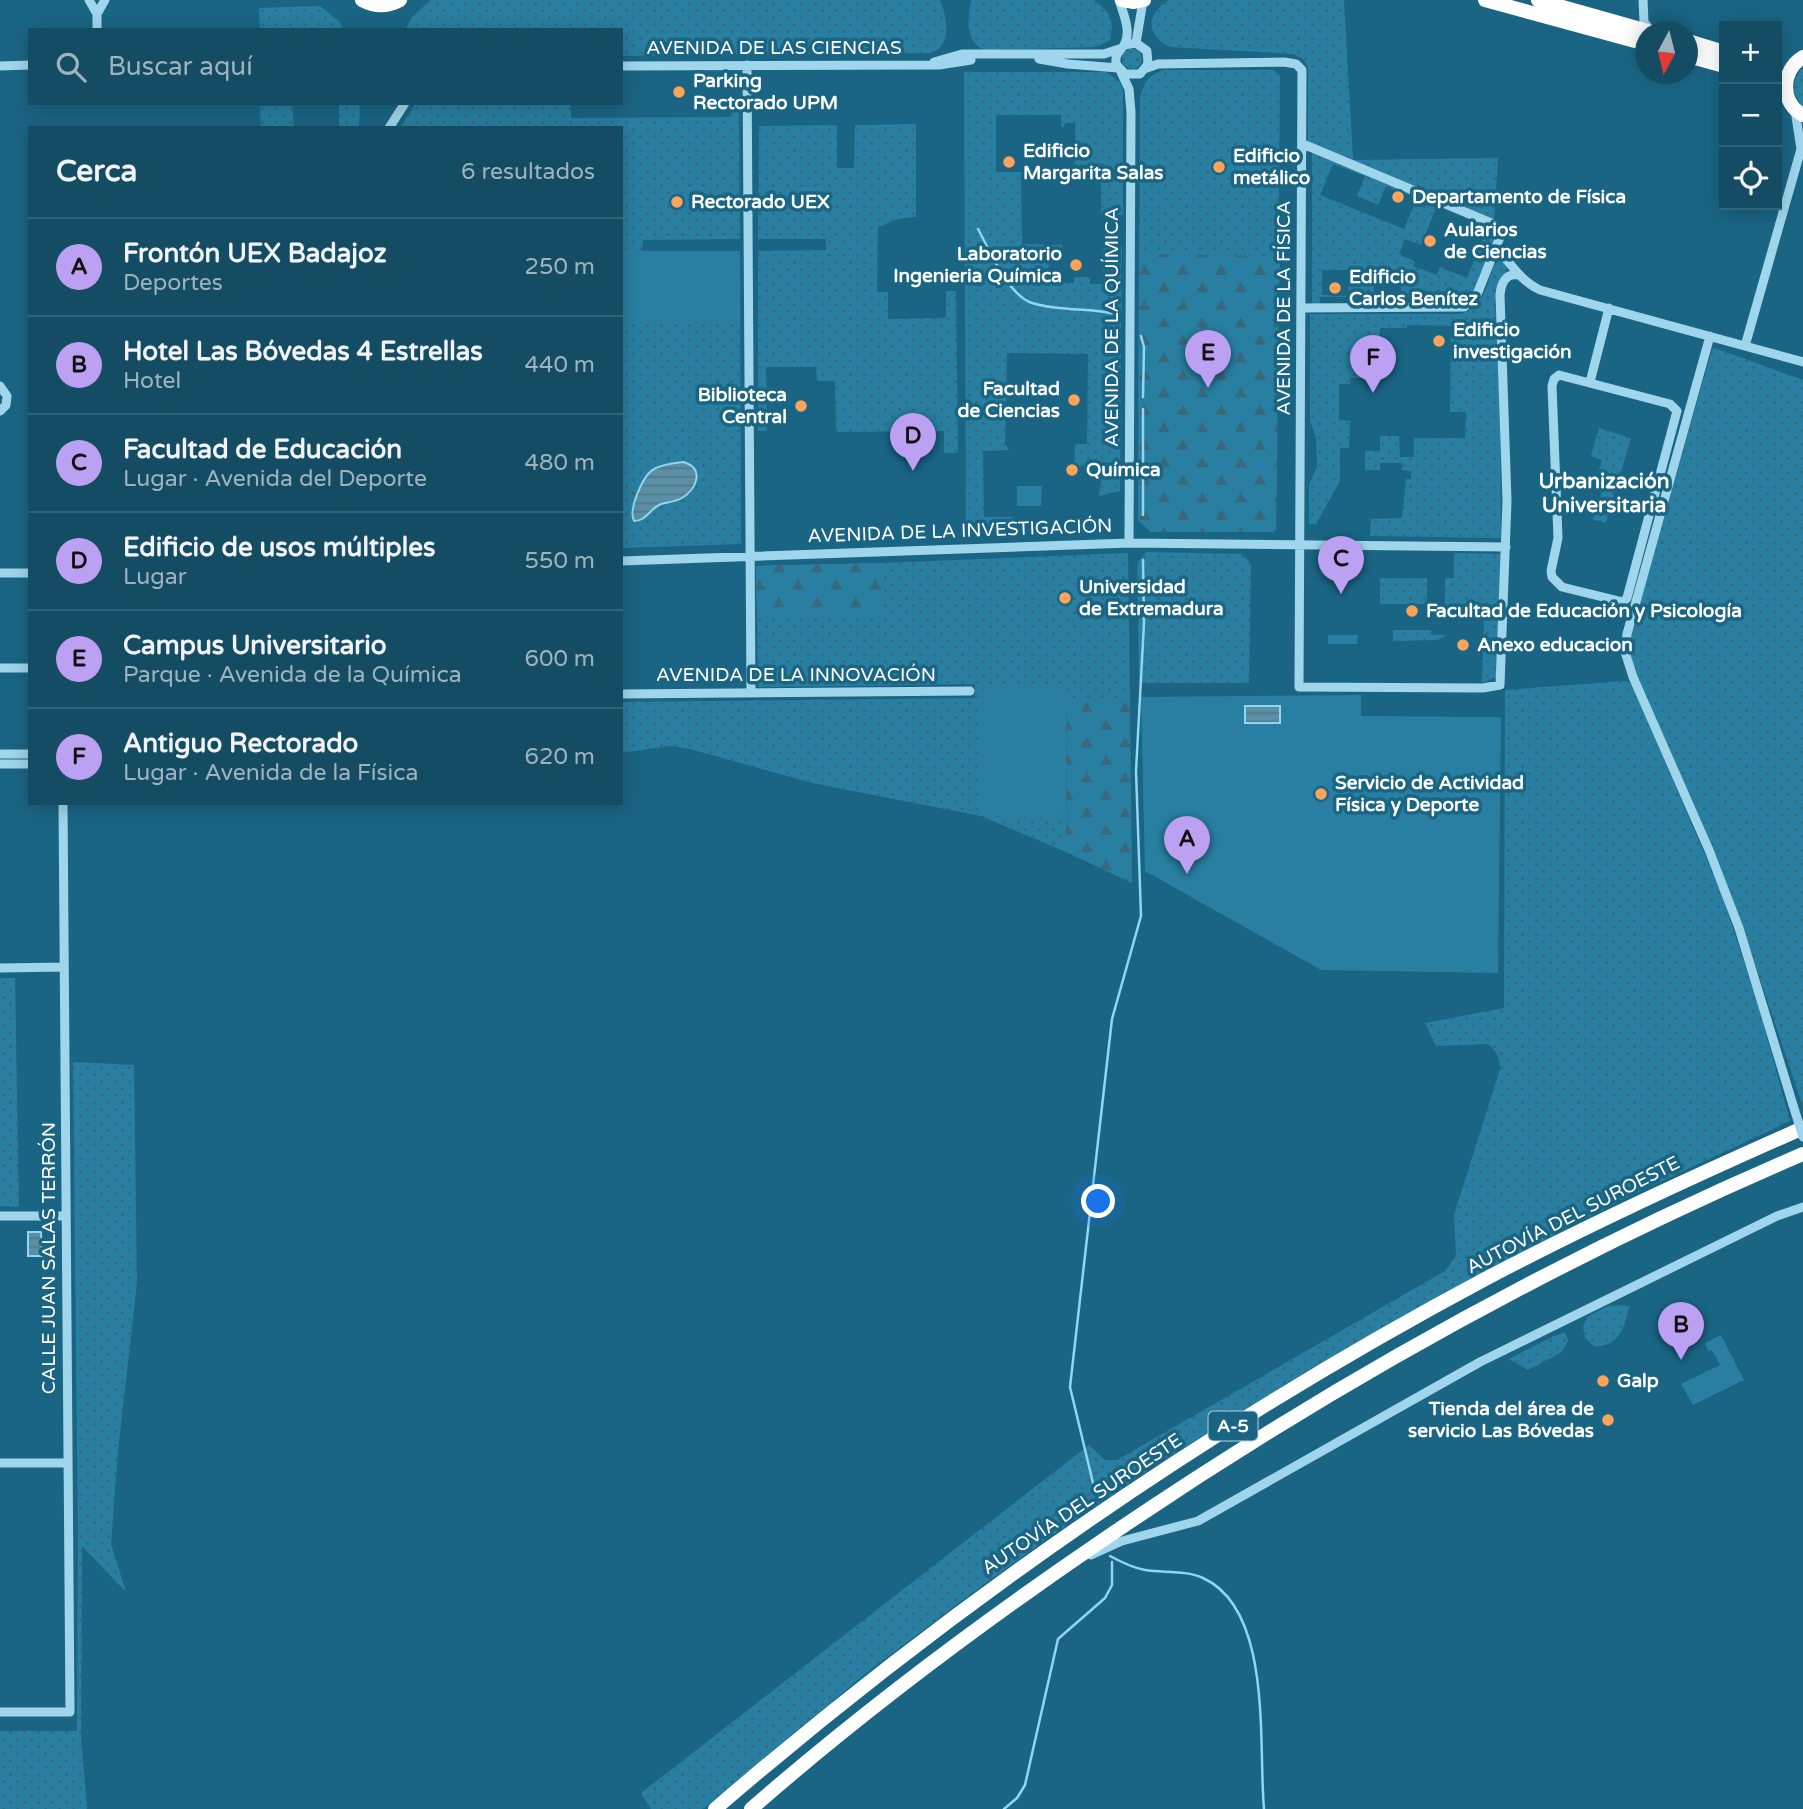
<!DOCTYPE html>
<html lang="es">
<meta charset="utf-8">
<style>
body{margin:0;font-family:"Varela Round",sans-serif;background:#21566c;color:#f1f3f6}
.controls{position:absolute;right:21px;top:21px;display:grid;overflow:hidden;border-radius:0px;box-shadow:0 4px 18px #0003}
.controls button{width:63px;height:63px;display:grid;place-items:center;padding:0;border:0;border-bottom:2px solid #336378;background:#144c63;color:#f1f3f6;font:35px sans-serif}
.compass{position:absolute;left:1635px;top:21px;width:63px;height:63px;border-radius:50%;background:#144c63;box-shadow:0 4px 18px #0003;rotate:187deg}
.you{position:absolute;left:1099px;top:1202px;width:24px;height:24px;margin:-18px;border:5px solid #fff;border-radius:50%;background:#1a73e8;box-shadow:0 0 0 10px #1a73e833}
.badge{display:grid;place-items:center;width:46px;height:46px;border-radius:50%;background:#bca0f2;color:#111;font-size:23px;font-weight:700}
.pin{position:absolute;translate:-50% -58px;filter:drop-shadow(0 2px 4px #0008)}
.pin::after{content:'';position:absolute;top:37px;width:24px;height:21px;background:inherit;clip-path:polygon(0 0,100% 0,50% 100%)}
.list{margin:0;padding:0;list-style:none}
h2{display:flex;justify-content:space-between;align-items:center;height:91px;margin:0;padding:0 28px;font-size:30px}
h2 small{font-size:23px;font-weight:400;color:#9db4be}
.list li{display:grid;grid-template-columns:46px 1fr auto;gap:21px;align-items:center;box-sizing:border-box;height:98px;padding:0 28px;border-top:2px solid #336378}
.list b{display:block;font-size:26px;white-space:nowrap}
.list p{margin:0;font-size:23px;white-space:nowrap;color:#9db4be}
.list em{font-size:23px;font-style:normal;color:#9db4be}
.icon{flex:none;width:38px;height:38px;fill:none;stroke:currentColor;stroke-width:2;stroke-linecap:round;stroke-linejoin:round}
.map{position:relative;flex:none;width:1803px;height:1809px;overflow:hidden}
.search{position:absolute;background:#144c63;box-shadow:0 4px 18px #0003;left:28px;top:28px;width:595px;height:77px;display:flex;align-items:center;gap:18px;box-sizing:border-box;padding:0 24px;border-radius:0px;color:#9db4be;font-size:26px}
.panel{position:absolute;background:#144c63;box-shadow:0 4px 18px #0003;left:28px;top:126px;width:595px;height:679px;border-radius:0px}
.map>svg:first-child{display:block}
</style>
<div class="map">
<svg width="1803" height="1809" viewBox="0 0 1803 1809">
<defs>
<pattern id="grass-dots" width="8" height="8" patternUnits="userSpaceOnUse" patternTransform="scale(1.75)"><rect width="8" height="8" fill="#287fa1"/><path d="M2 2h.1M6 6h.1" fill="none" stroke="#38687b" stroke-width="1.8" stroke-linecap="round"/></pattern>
<pattern id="forest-firs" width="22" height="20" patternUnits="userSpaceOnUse" patternTransform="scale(1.75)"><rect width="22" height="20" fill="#287fa1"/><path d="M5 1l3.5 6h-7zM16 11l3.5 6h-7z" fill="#38687b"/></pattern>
<pattern id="water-rules" width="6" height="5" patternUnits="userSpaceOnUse" patternTransform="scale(1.75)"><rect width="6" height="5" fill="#5990a6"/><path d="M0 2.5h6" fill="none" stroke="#547886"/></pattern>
</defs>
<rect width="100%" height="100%" fill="#1a6584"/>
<path fill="url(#grass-dots)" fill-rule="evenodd" d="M 431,0 L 940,0 C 947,16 953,49 929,53 L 621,56 L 621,30 L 405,30 L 412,17 Z
M 971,0 L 1094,0 C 1111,13 1114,19 1110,40 L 1096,47 L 985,50 C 964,42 968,19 971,0 Z
M 1169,0 L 1344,0 L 1353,160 L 1498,158 L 1494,223 L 1308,141 L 1308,67 L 1303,59 L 1293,54 L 1170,47 C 1145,36 1146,13 1169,0 Z
M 320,6 L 340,22 L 343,30 L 260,30 L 259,8 Z
M1122 59a10 10 0 1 1 20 0a10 10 0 1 1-20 0Z
M 1803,67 L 1803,107 C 1791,94 1791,80 1803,67 Z
M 1165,70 L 1274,70 L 1280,76 L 1276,529 L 1273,532 L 1151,532 L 1138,520 L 1140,98 C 1144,82 1149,74 1165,70 Z
M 964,72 L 1106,72 L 1120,82 L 1123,90 L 1123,215 L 1101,215 L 1101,171 L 1086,171 L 1086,165 L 1075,165 L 1072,151 L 1076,150 L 1075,123 L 1065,123 L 1064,127 L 1061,127 L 1061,115 L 996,115 L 996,172 L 1021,172 L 1022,244 L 1062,245 L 1062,252 L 1049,253 L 1048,276 L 1062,277 L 1063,283 L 1074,283 L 1074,277 L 1090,277 L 1090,284 L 1103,284 L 1103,246 L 1122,246 L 1120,491 L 1099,496 L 1102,474 L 1097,474 L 1094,465 L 1074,467 L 1075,444 L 1087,444 L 1088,354 L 1007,353 L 1005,443 L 1009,450 L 983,451 L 984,517 L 1014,517 L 1014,528 L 966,529 Z
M 339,103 L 360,103 L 359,128 L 339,128 Z
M 416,103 L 571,103 L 571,118 L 730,117 L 731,111 L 739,112 L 740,239 L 643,240 L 642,251 L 740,251 L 741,544 L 621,548 L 621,128 L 400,128 Z
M 260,106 L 292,106 L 294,128 L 261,128 Z
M 916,124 L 916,217 L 898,219 L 878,227 L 877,292 L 888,292 L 888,319 L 946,318 L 946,291 L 956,291 L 958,453 L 944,453 L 944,431 L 836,432 L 835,381 L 817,381 L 816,367 L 766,367 L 767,431 L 758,431 L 758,251 L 826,250 L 826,239 L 758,239 L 759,126 L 837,125 L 837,168 L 854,168 L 855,125 Z
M 1312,153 L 1490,227 L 1494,231 L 1496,239 L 1473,298 L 1463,304 L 1409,305 L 1411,297 L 1320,297 L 1320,305 L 1312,304 ZM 1333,164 L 1365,176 L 1357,196 L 1378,205 L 1386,186 L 1417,198 L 1404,229 L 1320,195 ZM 1437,206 L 1488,227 L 1467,278 L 1440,267 L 1437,275 L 1413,266 L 1414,261 L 1399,254 L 1405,239 L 1421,245 ZM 1322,270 L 1400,270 L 1401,296 L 1374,296 L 1374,281 L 1349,281 L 1348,296 L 1322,295 Z
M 1499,261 L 1505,262 L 1507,267 L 1505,273 L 1500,278 L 1495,303 L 1500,404 L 1501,538 L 1370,536 L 1371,519 L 1402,518 L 1406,479 L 1411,479 L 1411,471 L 1402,470 L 1402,463 L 1380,463 L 1380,470 L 1365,470 L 1365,451 L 1380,451 L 1380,436 L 1399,436 L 1400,457 L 1414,457 L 1414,438 L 1465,438 L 1466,412 L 1450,412 L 1451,326 L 1407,325 L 1407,328 L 1380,328 L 1379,356 L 1366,356 L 1366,378 L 1350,378 L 1350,384 L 1339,384 L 1339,420 L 1350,421 L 1349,448 L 1340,448 L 1340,481 L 1316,524 L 1309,524 L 1309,485 L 1317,467 L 1316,438 L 1310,421 L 1310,314 L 1459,314 C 1484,309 1486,287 1494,265 Z
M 1715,348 L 1803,380 L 1803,1107 L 1748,943 L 1714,850 L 1636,673 L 1630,654 L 1632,630 L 1712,350 Z
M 1599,428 L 1631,438 L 1606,523 L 1593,520 L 1604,485 L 1595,482 L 1602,460 L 1591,456 Z
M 1146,552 L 1241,554 L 1251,563 L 1249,683 L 1139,683 L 1137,563 Z
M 1128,553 L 1130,699 L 1067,699 L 1066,852 L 981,816 L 812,783 L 690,749 L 670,746 L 621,753 L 621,702 L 975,698 L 975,684 L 758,687 L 756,566 L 882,563 Z
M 1454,553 L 1501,554 L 1496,677 L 1482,683 L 1484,618 L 1445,617 L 1445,578 L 1454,578 Z
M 1380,578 L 1427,578 L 1427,604 L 1380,604 Z
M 1393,630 L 1431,630 L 1432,635 L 1447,635 L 1438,640 L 1393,641 Z
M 1625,681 L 1632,684 L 1722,895 L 1759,1008 L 1790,1121 L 1632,1195 L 1481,1273 L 1315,1366 L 1156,1465 L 1048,1538 L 956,1605 L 865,1674 L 703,1809 L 651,1809 L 641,1793 L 1089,1445 L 1105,1460 L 1117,1460 L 1445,1271 L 1456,1256 L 1454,1215 L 1500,1069 C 1500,1058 1497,1052 1488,1044 L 1436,1046 L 1425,1023 L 1504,1008 L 1505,690 Z
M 0,978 L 15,978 L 19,1207 L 0,1206 Z
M 73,1062 L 134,1065 L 137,1283 L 118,1451 L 111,1544 L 126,1592 L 82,1546 L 81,1737 L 87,1809 L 0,1809 L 0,1731 L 77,1731 L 78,1538 Z
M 1630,1305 C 1623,1328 1622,1344 1595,1347 L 1585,1338 L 1583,1327 L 1587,1317 L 1608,1306 Z
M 1565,1332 L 1568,1341 L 1562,1352 L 1528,1370 L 1509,1359 L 1556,1335 Z"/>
<path fill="url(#forest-firs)" d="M 1139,254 L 1280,256 L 1276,529 L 1273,532 L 1151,532 L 1138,520 Z
M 882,563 L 883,614 L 757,615 L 756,566 Z
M 1067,699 L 1130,699 L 1132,883 L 1066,852 Z"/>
<path fill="#287fa1" d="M 621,251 L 740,251 L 740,320 L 621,320 Z
M 1017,486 L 1042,486 L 1041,506 L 1017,506 Z
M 1328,635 L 1358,635 L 1357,644 L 1328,644 Z
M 983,684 L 1064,684 L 1061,817 L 981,816 Z
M 1361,695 L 1361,716 L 1501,717 L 1498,973 L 1321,970 L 1145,871 L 1141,697 Z
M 1721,1335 L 1744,1380 L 1693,1405 L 1681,1384 L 1720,1365 L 1712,1350 L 1708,1351 L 1705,1343 Z"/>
<path fill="url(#water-rules)" stroke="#91d5ee" stroke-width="2" d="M 683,462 C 705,468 697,489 682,498 C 675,502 668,502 661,504 C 649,509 647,521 634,521 C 628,510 642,479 651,471 C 659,465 673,463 683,462 Z
M 1245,706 L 1280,706 L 1280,723 L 1245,723 Z
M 28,1232 L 41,1232 L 42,1256 L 28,1256 Z"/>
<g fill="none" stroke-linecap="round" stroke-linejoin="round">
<path stroke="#91d5ee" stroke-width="2.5" d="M 978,229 C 990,251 1008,295 1032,303 C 1044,307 1058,308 1070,309 C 1087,310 1102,310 1119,315
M 1141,336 L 1144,347 L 1143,397
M 1143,515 L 1143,409
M 1093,1483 L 1070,1387 L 1112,1019 L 1141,916 L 1136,771 L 1144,623 L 1143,560
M 1110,1556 C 1121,1562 1133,1568 1145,1570 C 1163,1573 1186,1570 1203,1578 C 1273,1610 1258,1744 1264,1809
M 1004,1809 L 1017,1798 L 1025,1785 L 1058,1639 L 1105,1598 L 1112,1585 L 1112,1562"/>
<path stroke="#9fd6ec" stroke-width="9" d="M 89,0 L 97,14 L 105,0
M 1119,0 C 1123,13 1132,32 1124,45 C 1119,53 1115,53 1116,64 L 1125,74 L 1140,74 L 1148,64 L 1147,51 L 1136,43 L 1124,45
M 1643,0 L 1644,22 L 1650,30
M 97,30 L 97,14
M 1136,43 L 1143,1
M 1039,59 L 1068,64 L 1118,68
M 934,62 L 962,54 L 1104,54 L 1119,49
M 747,65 L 751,693
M 0,66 L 30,65
M 621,66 L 939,65 L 971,60
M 1147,68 L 1158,64 L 1284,62 L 1296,64 L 1302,70 L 1299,687 L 1483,688 L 1500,685 L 1507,501 L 1500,295 C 1501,284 1505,273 1518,275
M 1121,72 L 1129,89 L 1131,112 L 1129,543
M 389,128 L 405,103
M 1496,248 C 1511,263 1520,281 1540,290 L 1803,362
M 1301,308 L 1464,307 L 1476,297 L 1500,237 L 1498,229 L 1491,223 L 1303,144
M 1710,336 L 1627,634 L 1625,652 L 1633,677 L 1709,850 L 1739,928 L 1793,1105
M 1745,346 L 1801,149 L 1795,110
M 1559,375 L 1670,404 L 1677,411 L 1627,598 L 1623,602 L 1562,587 L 1552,577 L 1551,571 L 1558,538 L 1552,386 L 1554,379 Z
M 1590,382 L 1609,308
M 0,386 L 7,396 L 6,405 L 0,411
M 621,561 L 1129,543 L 1506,547
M 0,573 L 30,573
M 0,668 L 30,668
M 621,694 L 970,691
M 0,754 L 30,754
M 0,764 L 30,764
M 0,968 L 64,967
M 0,1216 L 66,1216
M 0,1463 L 68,1463
M 1091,1555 L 1122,1541 L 1198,1521 L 1480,1362 L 1777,1216 L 1803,1207
M 0,1712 L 70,1712 L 63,803"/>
<path stroke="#fff" stroke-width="14" d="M 362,0 C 375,7 387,7 400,0
M 1122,0 L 1134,2 L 1144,0
M 1485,0 L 1646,44
M 1538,0 L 1651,32
M 1688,41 L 1724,52
M 1688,56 L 1724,66
M 1803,57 C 1781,70 1780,103 1803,115
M 715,1809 C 952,1605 1211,1425 1487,1278 C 1590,1224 1696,1175 1803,1128
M 751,1809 C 862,1712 981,1623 1103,1540 C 1324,1389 1557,1259 1803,1154"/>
<path stroke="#9fd6ec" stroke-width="9" d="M 1793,1105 L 1803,1137"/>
</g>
<g fill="#fea35a" stroke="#1a6584" stroke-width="2.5">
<circle cx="679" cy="92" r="7"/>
<circle cx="1009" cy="162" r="7"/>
<circle cx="1219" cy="167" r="7"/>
<circle cx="1398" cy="197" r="7"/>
<circle cx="677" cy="202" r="7"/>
<circle cx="1430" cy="241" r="7"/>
<circle cx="1076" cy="265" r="7"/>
<circle cx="1335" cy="288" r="7"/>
<circle cx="1439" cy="341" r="7"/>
<circle cx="1074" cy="400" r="7"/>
<circle cx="801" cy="406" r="7"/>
<circle cx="1072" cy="470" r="7"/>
<circle cx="1065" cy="598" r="7"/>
<circle cx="1412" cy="611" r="7"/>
<circle cx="1463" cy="645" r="7"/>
<circle cx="1321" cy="794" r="7"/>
<circle cx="1603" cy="1381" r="7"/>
<circle cx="1608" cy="1420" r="7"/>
</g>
<g text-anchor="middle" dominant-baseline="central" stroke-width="7" stroke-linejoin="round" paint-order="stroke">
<rect fill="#1a6584" stroke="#bad1da" stroke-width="2" x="1208.5" y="1411.5" width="49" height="29" rx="5"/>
<g font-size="18" font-weight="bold" fill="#fff">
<text x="1233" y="1426">A-5</text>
</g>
<g font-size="19" fill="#fff" stroke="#1a6584">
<text x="774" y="48">AVENIDA DE LAS CIENCIAS</text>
<text transform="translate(1284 308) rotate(-90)">AVENIDA DE LA FÍSICA</text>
<text transform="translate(1112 327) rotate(-90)">AVENIDA DE LA QUÍMICA</text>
<text transform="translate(960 531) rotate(-2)">AVENIDA DE LA INVESTIGACIÓN</text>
<text x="796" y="675">AVENIDA DE LA INNOVACIÓN</text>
<text transform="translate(1573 1215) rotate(-27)">AUTOVÍA DEL SUROESTE</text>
<text transform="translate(49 1258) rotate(-90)">CALLE JUAN SALAS TERRÓN</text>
<text transform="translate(1082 1504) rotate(-34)">AUTOVÍA DEL SUROESTE</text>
</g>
<g font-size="19" font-weight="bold" fill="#fff" stroke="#1a6584" text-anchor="start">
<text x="693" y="81">Parking<tspan x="693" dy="22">Rectorado UPM</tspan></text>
<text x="1023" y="151">Edificio<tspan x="1023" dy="22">Margarita Salas</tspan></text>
<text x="1233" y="156">Edificio<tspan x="1233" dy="22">metálico</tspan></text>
<text x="1412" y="197">Departamento de Física</text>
<text x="691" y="202">Rectorado UEX</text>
<text x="1444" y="230">Aularios<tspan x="1444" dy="22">de Ciencias</tspan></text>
<text x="1062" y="254" text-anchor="end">Laboratorio<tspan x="1062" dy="22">Ingenieria Química</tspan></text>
<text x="1349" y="277">Edificio<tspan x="1349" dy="22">Carlos Benítez</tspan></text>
<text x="1453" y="330">Edificio<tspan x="1453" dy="22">investigación</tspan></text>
<text x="1060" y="389" text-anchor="end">Facultad<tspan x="1060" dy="22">de Ciencias</tspan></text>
<text x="787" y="395" text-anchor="end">Biblioteca<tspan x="787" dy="22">Central</tspan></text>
<text x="1086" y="470">Química</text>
<text x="1079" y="587">Universidad<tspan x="1079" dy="22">de Extremadura</tspan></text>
<text x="1426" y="611">Facultad de Educación y Psicología</text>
<text x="1477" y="645">Anexo educacion</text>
<text x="1335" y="783">Servicio de Actividad<tspan x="1335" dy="22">Física y Deporte</tspan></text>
<text x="1617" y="1381">Galp</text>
<text x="1594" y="1409" text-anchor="end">Tienda del área de<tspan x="1594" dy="22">servicio Las Bóvedas</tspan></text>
</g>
<g font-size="21" font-weight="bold" fill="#fff" stroke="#1a6584">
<text x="1604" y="481">Urbanización<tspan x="1604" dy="24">Universitaria</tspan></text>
</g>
</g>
</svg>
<div class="controls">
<button>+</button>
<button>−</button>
<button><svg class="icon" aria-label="locate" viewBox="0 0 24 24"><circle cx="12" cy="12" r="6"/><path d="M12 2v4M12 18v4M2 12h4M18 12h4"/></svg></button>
</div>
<svg class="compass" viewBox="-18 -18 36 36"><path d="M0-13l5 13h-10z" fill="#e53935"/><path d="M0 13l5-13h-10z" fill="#9db4be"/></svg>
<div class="you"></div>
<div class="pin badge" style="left:1187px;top:874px">A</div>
<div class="pin badge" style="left:1681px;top:1360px">B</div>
<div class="pin badge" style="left:1341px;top:594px">C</div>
<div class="pin badge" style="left:913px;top:471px">D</div>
<div class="pin badge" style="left:1208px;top:388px">E</div>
<div class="pin badge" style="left:1373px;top:393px">F</div>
<div class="search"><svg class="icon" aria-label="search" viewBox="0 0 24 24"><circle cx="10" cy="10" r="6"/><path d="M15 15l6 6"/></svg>Buscar aquí</div>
<section class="panel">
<h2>Cerca<small>6 resultados</small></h2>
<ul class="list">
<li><span class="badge">A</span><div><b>Frontón UEX Badajoz</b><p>Deportes</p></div><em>250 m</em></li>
<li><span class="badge">B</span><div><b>Hotel Las Bóvedas 4 Estrellas</b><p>Hotel</p></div><em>440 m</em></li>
<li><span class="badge">C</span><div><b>Facultad de Educación</b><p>Lugar · Avenida del Deporte</p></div><em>480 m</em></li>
<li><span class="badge">D</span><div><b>Edificio de usos múltiples</b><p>Lugar</p></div><em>550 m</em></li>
<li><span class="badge">E</span><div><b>Campus Universitario</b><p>Parque · Avenida de la Química</p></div><em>600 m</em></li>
<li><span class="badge">F</span><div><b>Antiguo Rectorado</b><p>Lugar · Avenida de la Física</p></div><em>620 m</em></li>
</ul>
</section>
</div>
